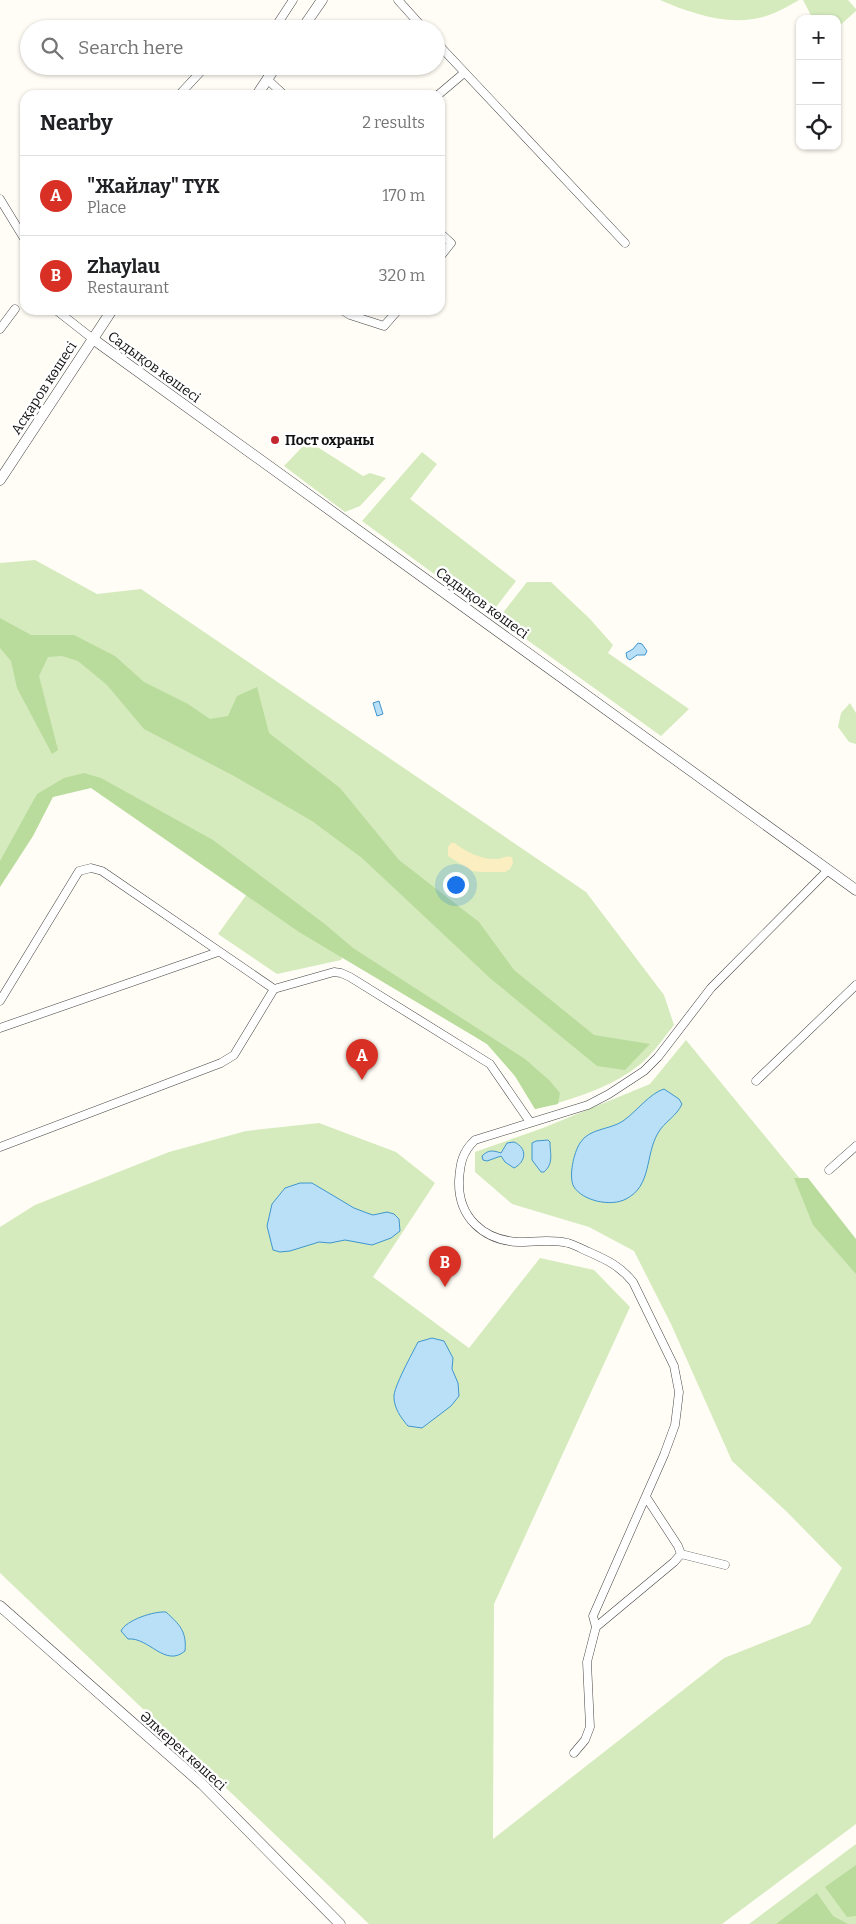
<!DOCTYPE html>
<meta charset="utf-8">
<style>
body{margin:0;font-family:Bitter,serif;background:#f2f2f2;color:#202124}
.controls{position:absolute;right:15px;top:15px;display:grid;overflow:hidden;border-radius:10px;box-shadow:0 1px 4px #0004}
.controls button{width:45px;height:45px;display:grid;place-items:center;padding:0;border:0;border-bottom:1px solid #e0e0e0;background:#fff;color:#202124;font:25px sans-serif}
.you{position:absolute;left:455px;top:884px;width:18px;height:18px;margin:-12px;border:4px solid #fff;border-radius:50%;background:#1a73e8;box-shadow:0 0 0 8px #1a73e833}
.badge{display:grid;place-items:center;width:32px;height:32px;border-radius:50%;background:#d93025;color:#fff;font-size:16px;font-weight:700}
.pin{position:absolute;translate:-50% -41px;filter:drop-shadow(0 1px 2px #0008)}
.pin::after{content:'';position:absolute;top:26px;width:18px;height:15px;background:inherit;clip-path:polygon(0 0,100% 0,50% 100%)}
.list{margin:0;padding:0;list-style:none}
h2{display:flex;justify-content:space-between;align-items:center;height:65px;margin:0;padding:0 20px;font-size:21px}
h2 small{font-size:16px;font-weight:400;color:#757577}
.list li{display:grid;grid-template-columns:32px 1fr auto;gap:15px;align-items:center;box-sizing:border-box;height:80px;padding:0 20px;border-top:1px solid #e0e0e0}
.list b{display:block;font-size:19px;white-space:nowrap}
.list p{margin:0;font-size:16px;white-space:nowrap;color:#757577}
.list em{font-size:16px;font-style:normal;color:#757577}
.icon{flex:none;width:28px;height:28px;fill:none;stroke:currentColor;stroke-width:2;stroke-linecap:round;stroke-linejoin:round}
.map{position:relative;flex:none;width:856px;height:1924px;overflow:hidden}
.search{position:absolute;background:#fff;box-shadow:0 1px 4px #0004;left:20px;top:20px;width:425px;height:55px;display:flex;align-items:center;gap:12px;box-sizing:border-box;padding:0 18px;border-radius:28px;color:#757577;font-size:19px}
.panel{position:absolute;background:#fff;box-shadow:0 1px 4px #0004;left:20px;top:90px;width:425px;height:225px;border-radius:15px}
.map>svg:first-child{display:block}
</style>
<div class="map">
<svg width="856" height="1924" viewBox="0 0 856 1924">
<rect width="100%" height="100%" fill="#fffdf5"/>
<path fill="#d5ebbd" d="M 660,0 L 799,0 C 785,8 770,17 753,19 C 721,24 688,12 660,0 Z
M 803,0 L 848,0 L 856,9 L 856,11 L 837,28 L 837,19 L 813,19 Z
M 308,441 L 363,476 L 370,473 L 386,478 L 360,506 L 345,512 L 284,466 Z
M 422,452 L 437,464 L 410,499 L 516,581 L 490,615 L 362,521 Z
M 35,560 L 97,594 L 141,589 L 586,892 L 664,995 L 674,1025 C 665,1036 657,1048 647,1058 C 620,1085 572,1100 535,1109 L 515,1076 L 487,1044 L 344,954 L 341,960 L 277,974 L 218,934 L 250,890 L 85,782 L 47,797 L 0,869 L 0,563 Z
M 527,582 L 551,582 L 590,619 L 613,645 L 608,653 L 689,709 L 661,736 L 498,619 Z
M 850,703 L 856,713 L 856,744 L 849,742 L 838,727 L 841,713 Z
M 686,1040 L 856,1247 L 856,1824 L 722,1924 L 369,1924 L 0,1573 L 0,1227 L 35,1205 L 169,1152 L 246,1131 L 319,1123 L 396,1152 L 435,1183 L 373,1277 L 469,1348 L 540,1258 L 594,1270 L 630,1307 L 494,1604 L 493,1839 L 724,1658 L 810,1624 L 842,1568 L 787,1512 L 732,1461 L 671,1324 L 634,1251 L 589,1227 L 512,1204 L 475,1172 L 475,1152 L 543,1128 L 650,1084 Z
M 856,1844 L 856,1924 L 749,1924 Z"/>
<path fill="#b9dc9c" d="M 0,618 L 31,635 L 74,635 L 115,656 L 144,682 L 188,704 L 210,719 L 228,716 L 237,696 L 257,687 L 269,733 L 340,788 L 399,860 L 479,922 L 514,970 L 594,1035 L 650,1044 L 625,1070 L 597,1066 L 491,979 L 362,858 L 312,821 L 234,776 L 144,729 L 107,685 L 78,661 L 62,656 L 48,657 L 39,676 L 58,750 L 52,754 L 17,688 L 11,661 L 0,648 Z
M 84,773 L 101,778 L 213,840 L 326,925 L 353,948 L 525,1059 L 549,1080 L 560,1093 L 558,1104 L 535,1109 L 515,1076 L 487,1044 L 299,932 L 91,788 L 53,797 L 33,836 L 0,887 L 0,861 L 37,794 L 64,778 Z
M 794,1178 L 808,1178 L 856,1239 L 856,1274 L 813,1225 Z
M 856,1865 L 856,1916 L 847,1917 L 825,1887 Z
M 817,1893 L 833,1916 L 848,1924 L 776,1924 Z"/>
<path fill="#fbeec1" d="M 451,843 L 455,843 C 465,852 483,860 496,859 C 503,859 505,855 512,857 L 513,863 L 510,869 L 505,872 L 482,872 L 472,871 L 448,856 L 448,847 Z"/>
<path fill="#b9e0f7" stroke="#3f96cf" d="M 638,643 L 642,644 L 647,651 L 645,655 L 637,655 L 630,660 L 627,658 L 626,653 L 633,649 Z
M 379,701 L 383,714 L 377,716 L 373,703 Z
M 664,1089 L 679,1099 L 682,1104 C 677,1116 664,1122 658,1133 C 645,1155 652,1186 626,1199 C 611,1207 583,1201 574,1187 C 568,1177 574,1152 580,1143 C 589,1128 610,1130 623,1121 C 636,1112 650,1093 664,1089 Z
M 548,1140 L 550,1142 C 550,1154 554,1163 544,1172 L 541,1172 L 532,1160 L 532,1143 L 536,1141 Z
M 514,1142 C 528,1148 526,1162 514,1168 L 505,1162 L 501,1156 L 487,1161 L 483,1160 L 482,1156 C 488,1150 492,1150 501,1153 L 507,1143 Z
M 300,1183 L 312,1183 L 354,1208 L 367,1213 L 373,1215 L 387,1212 L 394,1214 L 399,1219 L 400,1231 L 391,1238 L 372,1245 L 345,1240 L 330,1243 L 319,1242 L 290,1251 L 280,1252 L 273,1250 L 267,1226 L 272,1204 L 285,1188 Z
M 432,1338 L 444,1341 L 453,1358 L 452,1369 L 458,1383 L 459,1396 L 451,1406 L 422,1428 L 408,1426 C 401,1418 394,1408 394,1397 C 393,1388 413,1352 418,1342 Z
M 166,1612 C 179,1624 187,1631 185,1651 C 165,1668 149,1637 128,1639 L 121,1631 C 126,1620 154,1611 166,1612 Z"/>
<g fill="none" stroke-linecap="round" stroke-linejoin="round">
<defs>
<path id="minor" d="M 398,0 L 424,29
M 274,29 L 293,0
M 436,42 L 625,243
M 267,79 L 284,95
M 179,95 L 206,66
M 438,95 L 464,73
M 0,199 L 25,240
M 440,233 L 451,243 L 440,257
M 56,310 L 93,339
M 342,310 L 350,315 L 384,326 L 398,310
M 0,329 L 15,309
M 0,1001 L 79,871 L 91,868 L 102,871 L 274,989 L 334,972 L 341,973 L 350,977 L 490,1064 L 530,1122
M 0,1028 L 218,952
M 756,1081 L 856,985
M 0,1147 L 221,1063 L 234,1055 L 274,989
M 829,1170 L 856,1146
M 681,1554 L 725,1565
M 596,1627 L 674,1562 L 681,1554 L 678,1546 L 646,1497
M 574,1753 L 585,1740 L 590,1727 L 587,1662 L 596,1627 L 593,1616 L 664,1455 L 675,1425 L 677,1409 L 679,1392 L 674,1366 L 633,1282 C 620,1266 607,1260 589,1252 C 582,1249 575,1245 568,1243 C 552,1239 535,1242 518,1242 C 483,1240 458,1217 459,1181 C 460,1164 462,1152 475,1140 L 588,1105 L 609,1094 L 644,1071 L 658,1057 L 711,988 L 828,870"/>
<path id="tertiary" d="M 302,29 L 322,0
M 257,95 L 276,66
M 93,339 L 856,890
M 0,480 L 112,310
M 0,1606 L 202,1784 L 340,1924"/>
</defs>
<use href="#minor" stroke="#444" stroke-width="9"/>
<use href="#tertiary" stroke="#444" stroke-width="11"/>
<use href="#minor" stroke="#fff" stroke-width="8"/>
<use href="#tertiary" stroke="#fff" stroke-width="10"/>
</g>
<circle fill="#c4262e" stroke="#fff" stroke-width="2" cx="275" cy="440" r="5"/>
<g text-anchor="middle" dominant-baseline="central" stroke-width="5" stroke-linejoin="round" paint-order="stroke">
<g font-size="14" fill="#111" stroke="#fff">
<text transform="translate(154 367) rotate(36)">Садықов көшесі</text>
<text transform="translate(44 388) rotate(-57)">Асқаров көшесі</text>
<text transform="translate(482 603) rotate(36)">Садықов көшесі</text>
<text transform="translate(183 1751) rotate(42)">Әлмерек көшесі</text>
</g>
<g font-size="14" font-weight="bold" fill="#111" stroke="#fff" text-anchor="start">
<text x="285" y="440">Пост охраны</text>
</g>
</g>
</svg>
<div class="controls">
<button>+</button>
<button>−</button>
<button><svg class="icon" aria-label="locate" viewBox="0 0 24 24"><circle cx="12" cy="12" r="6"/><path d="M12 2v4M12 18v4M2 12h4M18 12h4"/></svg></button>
</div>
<div class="you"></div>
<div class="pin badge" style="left:362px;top:1080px">A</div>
<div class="pin badge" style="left:445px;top:1287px">B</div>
<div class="search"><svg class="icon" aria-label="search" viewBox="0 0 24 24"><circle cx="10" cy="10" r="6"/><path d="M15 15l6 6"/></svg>Search here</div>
<section class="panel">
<h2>Nearby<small>2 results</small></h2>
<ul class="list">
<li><span class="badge">A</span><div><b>&quot;Жайлау&quot; ТҮК</b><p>Place</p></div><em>170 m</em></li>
<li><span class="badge">B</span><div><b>Zhaylau</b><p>Restaurant</p></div><em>320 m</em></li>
</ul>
</section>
</div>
